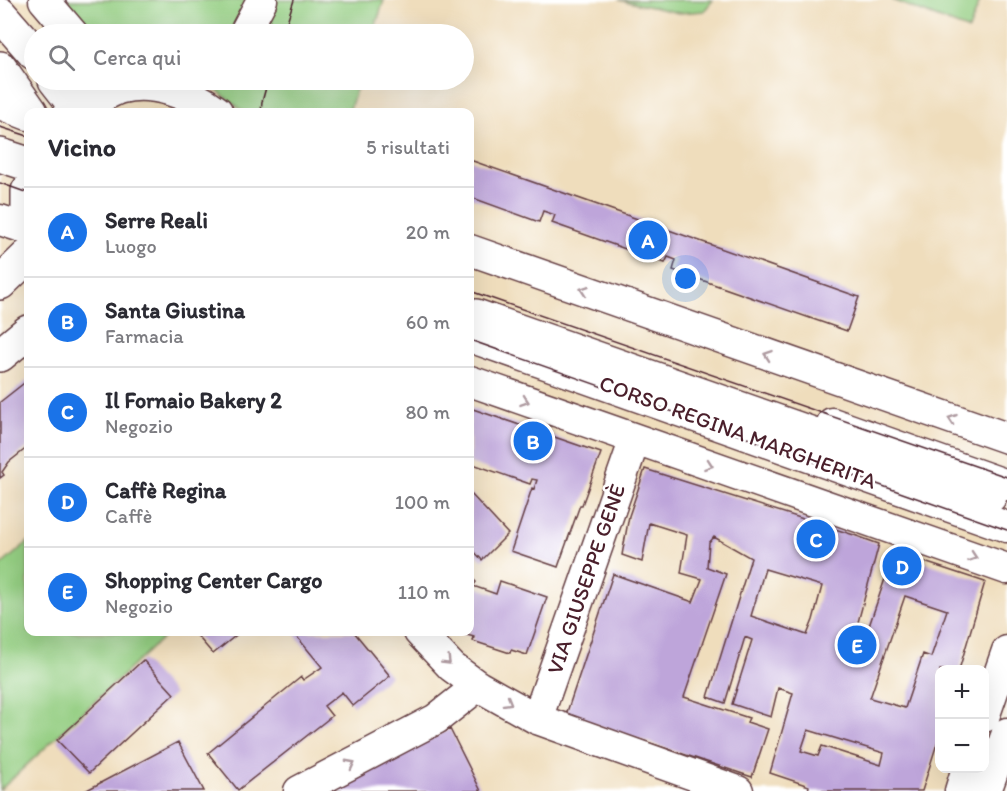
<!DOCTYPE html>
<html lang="it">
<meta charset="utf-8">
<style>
body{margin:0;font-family:Itim,sans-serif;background:#f2f2f3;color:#2b2b33}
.controls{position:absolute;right:18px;bottom:18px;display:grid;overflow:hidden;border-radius:12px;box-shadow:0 6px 24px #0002}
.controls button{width:54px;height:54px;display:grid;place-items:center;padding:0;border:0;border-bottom:2px solid #e1e1e2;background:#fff;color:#2b2b33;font:30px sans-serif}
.you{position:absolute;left:686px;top:279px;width:21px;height:21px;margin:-15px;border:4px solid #fff;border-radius:50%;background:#1a73e8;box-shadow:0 0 0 9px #1a73e833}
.badge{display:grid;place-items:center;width:39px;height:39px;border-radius:50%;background:#1a73e8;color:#fff;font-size:20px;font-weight:700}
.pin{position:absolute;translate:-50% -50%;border:3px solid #fff;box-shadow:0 2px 6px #0006}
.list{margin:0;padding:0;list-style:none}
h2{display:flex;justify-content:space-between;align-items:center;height:78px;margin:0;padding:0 24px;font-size:26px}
h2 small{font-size:20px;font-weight:400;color:#7c7c81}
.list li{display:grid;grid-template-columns:39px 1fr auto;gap:18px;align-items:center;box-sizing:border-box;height:90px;padding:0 24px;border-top:2px solid #e1e1e2}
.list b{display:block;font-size:22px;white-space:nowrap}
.list p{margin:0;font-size:20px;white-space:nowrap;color:#7c7c81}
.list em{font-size:20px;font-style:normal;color:#7c7c81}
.icon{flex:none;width:33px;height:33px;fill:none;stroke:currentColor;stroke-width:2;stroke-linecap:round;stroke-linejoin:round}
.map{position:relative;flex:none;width:1007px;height:791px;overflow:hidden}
.search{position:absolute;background:#fff;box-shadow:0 6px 24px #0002;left:24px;top:24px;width:450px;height:66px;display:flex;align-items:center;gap:15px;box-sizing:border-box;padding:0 21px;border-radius:33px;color:#7c7c81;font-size:22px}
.panel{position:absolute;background:#fff;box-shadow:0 6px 24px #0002;left:24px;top:108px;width:450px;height:528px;border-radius:12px}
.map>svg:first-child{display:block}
</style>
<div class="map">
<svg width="1007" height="791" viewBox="0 0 1007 791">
<rect width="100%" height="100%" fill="#fff"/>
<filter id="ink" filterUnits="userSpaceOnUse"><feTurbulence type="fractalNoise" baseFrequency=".0167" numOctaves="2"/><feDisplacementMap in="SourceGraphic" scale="12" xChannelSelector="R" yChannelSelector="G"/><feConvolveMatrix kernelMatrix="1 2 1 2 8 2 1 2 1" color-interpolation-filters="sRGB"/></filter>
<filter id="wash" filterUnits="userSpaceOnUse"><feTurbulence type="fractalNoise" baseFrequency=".008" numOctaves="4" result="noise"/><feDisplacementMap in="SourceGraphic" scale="24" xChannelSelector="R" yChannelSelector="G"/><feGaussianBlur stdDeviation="1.35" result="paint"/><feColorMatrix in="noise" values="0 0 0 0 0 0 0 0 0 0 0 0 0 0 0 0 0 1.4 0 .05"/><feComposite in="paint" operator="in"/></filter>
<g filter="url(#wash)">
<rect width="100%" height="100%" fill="#efddbc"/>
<path fill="#94ce82" stroke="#6f7656" stroke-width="1.5" d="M 65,0 L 384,0 L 373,34 L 95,34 Z
M 619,0 L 713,0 L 704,11 L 679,13 Z
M 892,0 L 980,0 L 969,30 Z
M 190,80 L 359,80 L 349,112 L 244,112 L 218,91 Z
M 28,542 L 28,632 L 169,632 L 0,790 L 0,566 Z"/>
<g id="blocks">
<path fill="#bea5da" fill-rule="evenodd" d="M 470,160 L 859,297 L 847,331 L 673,270 L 676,260 L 668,257 L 665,263 L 552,223 L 555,215 L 543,211 L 539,222 L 470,197 Z
M 28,380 L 28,447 L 9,462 L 2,472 L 4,475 L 0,478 L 0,402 Z
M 470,408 L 601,453 L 582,505 L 580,505 L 558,567 L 511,551 L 532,488 L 534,489 L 537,480 L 532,479 L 530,484 L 470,463 Z
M 645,469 L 854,535 L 879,544 L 854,637 L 864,641 L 894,552 L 985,582 L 959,670 L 940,670 L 940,734 L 922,791 L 808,791 L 809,786 L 770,773 L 793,693 L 778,688 L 771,717 L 732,704 L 752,640 L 745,637 L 725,703 L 708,697 L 751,558 L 714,537 L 709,543 L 707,567 L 726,574 L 684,697 L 749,718 L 747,722 L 768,729 L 752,777 L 566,715 L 613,574 L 693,602 L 702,579 L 681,573 L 687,535 L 649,523 L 642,562 L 622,555 L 629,516 ZM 765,569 L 822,586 L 813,620 L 807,635 L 751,616 ZM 905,596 L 947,610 L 931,657 L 923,654 L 905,708 L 870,698 ZM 808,730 L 884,753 L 881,765 L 822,746 L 818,756 L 801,751 Z
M 470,493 L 508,534 L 482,560 L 470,547 Z
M 470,576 L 476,582 L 473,586 L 496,594 L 500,581 L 547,597 L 527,655 L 511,650 L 510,653 L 473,641 L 474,637 L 457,632 L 470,632 Z
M 194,632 L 240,632 L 213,654 Z
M 293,632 L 354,632 L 390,676 L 353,706 L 342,692 L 324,706 L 332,716 L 238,790 L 208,753 L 301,677 L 303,680 L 322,667 Z
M 143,660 L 174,694 L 89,773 L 57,740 Z
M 450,729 L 481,791 L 330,791 Z
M 178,742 L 204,791 L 85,791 Z"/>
</g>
</g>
<g filter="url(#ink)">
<use href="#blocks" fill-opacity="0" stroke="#633c41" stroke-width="1.5"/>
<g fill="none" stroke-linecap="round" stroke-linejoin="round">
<defs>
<path id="minor" d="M 44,0 L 73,34
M 244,34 L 262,0
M 0,104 L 28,115
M 0,220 L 28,229
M 470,250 L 1007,438
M 470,337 L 1007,527
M 470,381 L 1007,569
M 832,423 L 1007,485
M 419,632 L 452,667 L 478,686 L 537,719 L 738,791
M 984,717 L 1007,651
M 537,719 L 635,439
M 299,791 L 436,719 L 478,686
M 960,791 L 967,768
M 986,791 L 1007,733"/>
<path id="major" d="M 0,14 L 34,53
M 0,68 L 31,112
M 55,80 L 80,112
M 70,112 C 78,105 88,102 98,97 C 105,94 113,89 120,87 C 153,78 190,93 216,112
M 0,155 L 28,164
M 28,191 L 28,212
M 0,283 L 28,256
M 470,316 L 476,316 L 990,496
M 0,355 L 28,332"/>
</defs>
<use href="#minor" stroke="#633c41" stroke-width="33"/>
<use href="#major" stroke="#633c41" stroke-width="36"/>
<use href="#minor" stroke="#fff" stroke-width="30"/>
<use href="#major" stroke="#fff" stroke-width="33"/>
<path stroke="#4a1f2b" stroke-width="1.5" d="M 283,34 L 294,0
M 261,112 L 262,102 L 268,80
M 0,127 L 28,136
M 0,183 L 28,193
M 470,291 L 1007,477
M 470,340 L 1007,530"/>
</g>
<defs><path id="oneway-chevron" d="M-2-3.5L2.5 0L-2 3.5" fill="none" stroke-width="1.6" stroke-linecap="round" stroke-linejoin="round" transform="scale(1.5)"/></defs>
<g stroke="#ae9aa0">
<use href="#oneway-chevron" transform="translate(584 290) rotate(-161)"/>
<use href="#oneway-chevron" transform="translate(768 355) rotate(-161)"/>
<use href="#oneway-chevron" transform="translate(525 401) rotate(19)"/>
<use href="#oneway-chevron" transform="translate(952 419) rotate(-161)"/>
<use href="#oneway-chevron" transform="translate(709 465) rotate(19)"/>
<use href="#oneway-chevron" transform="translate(973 557) rotate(19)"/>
<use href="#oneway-chevron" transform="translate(447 661) rotate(45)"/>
<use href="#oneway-chevron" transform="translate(508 702) rotate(30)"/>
<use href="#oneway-chevron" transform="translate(351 764) rotate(-28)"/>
</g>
</g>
<g text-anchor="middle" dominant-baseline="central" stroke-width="5" stroke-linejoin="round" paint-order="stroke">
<g font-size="22" fill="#4a1f2b" stroke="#fff">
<text transform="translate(738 432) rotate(20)">CORSO REGINA MARGHERITA</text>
<text transform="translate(586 579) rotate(-71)">VIA GIUSEPPE GENÈ</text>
</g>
</g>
</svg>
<div class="controls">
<button>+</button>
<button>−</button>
</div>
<div class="you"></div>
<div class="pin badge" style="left:648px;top:240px">A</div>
<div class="pin badge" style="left:533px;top:441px">B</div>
<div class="pin badge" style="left:816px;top:539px">C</div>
<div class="pin badge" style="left:902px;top:566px">D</div>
<div class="pin badge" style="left:857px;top:645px">E</div>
<div class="search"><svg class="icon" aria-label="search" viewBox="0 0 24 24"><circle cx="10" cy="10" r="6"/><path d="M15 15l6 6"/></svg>Cerca qui</div>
<section class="panel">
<h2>Vicino<small>5 risultati</small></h2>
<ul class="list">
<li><span class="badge">A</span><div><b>Serre Reali</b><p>Luogo</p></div><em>20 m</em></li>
<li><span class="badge">B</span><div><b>Santa Giustina</b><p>Farmacia</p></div><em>60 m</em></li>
<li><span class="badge">C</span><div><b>Il Fornaio Bakery 2</b><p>Negozio</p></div><em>80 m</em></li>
<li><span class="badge">D</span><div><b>Caffè Regina</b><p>Caffè</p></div><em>100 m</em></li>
<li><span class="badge">E</span><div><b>Shopping Center Cargo</b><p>Negozio</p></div><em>110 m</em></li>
</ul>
</section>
</div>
